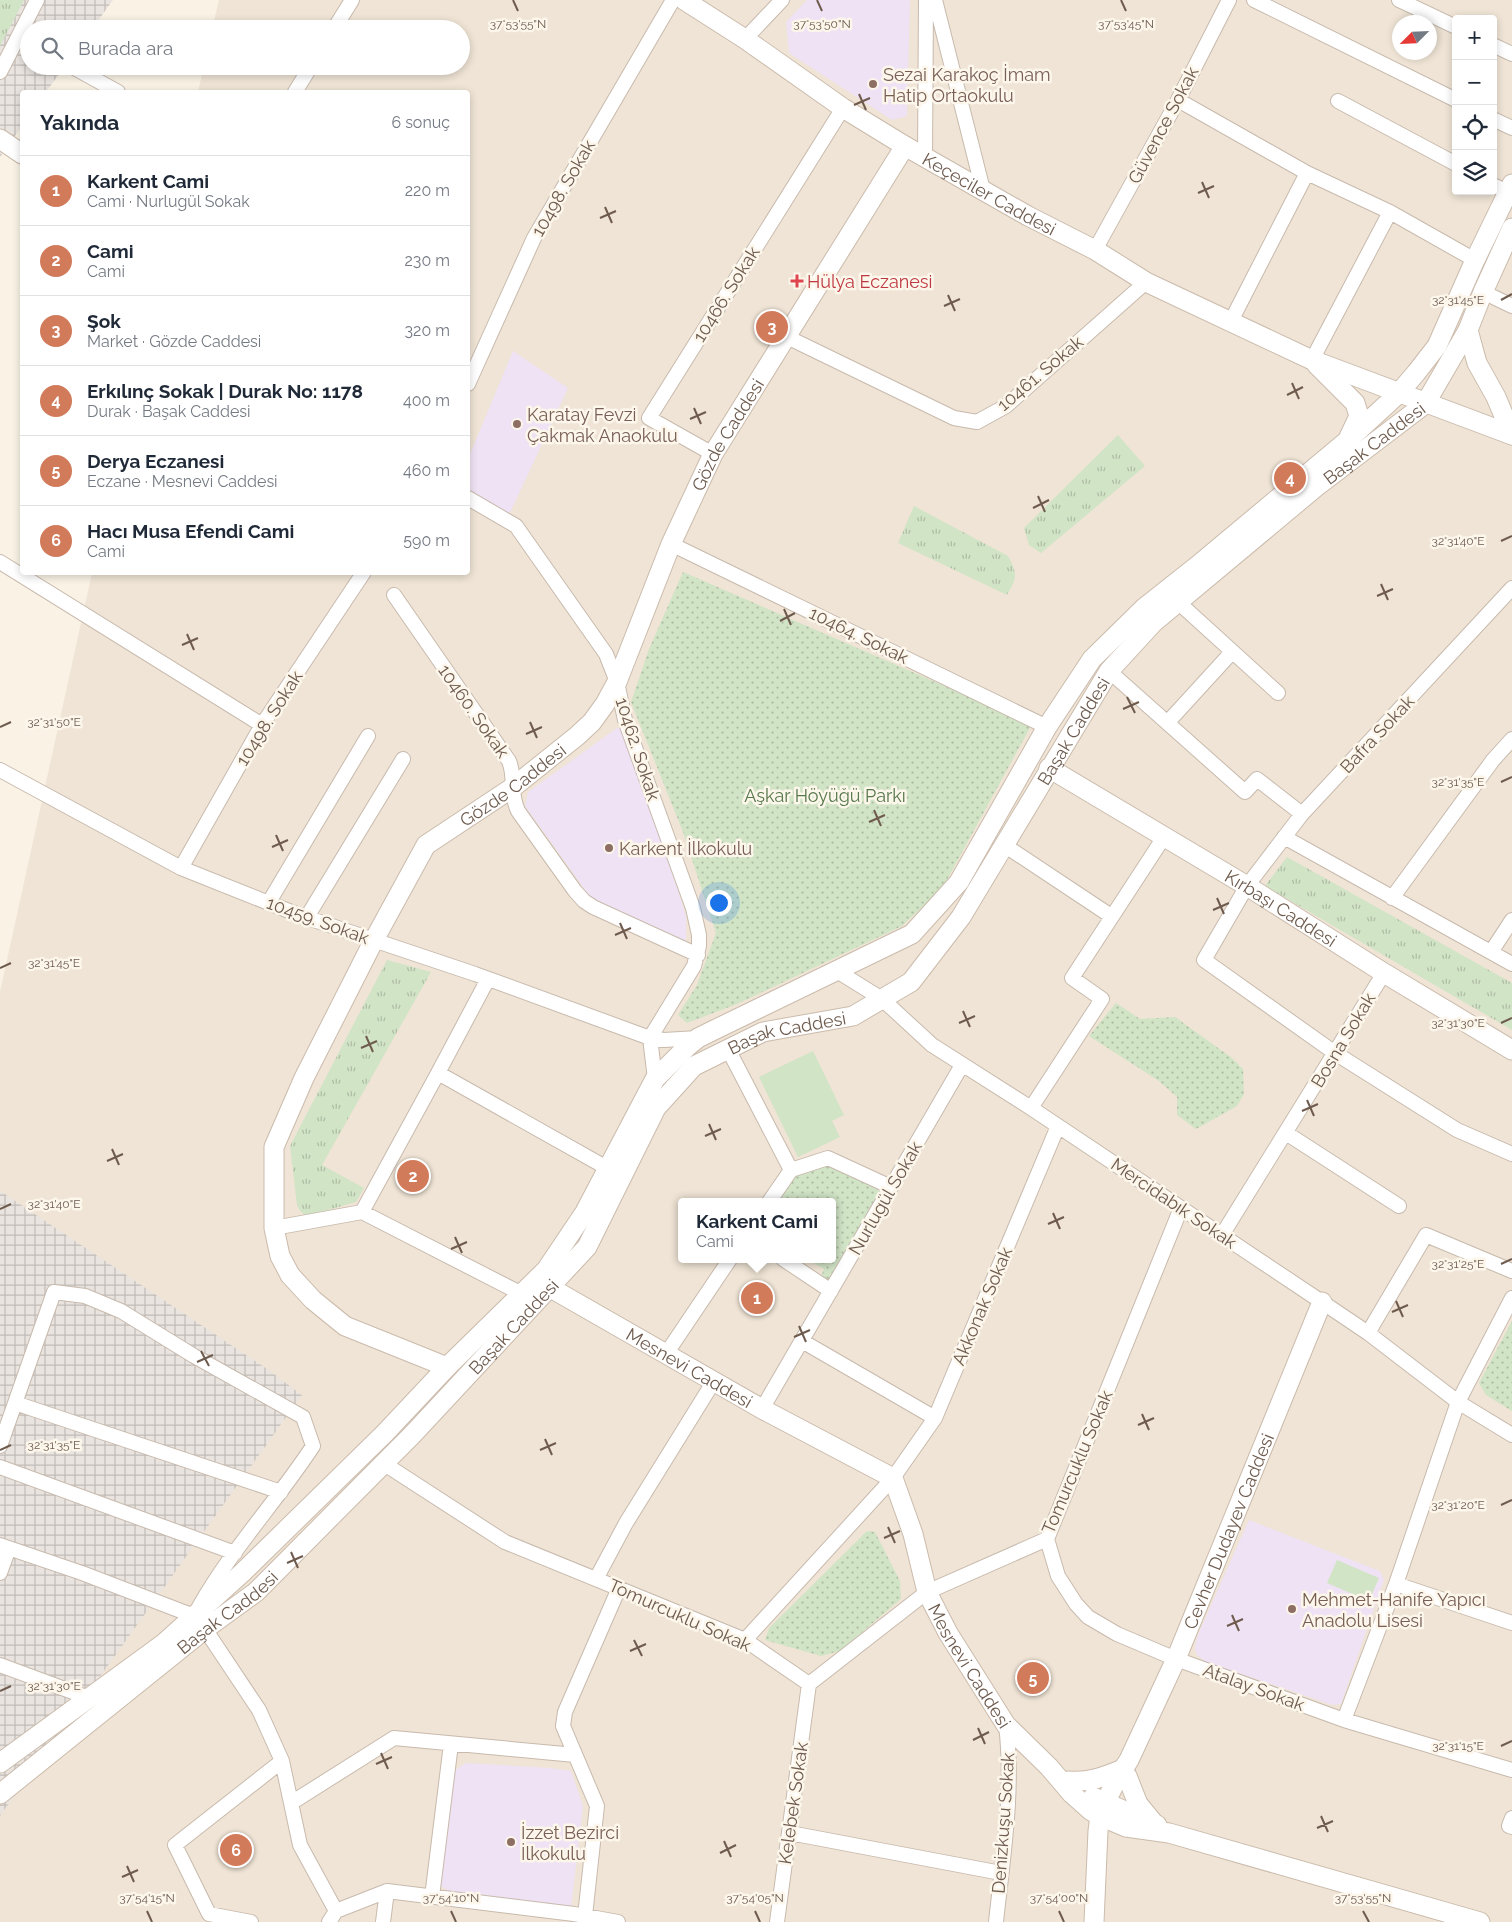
<!DOCTYPE html>
<html lang="tr">
<meta charset="utf-8">
<style>
body{margin:0;font-family:Raleway,sans-serif;background:#f6f6f7;color:#1f2937}
.controls{position:absolute;right:15px;top:15px;display:grid;overflow:hidden;border-radius:5px;box-shadow:0 2px 8px #0003}
.controls button{width:45px;height:45px;display:grid;place-items:center;padding:0;border:0;border-bottom:1px solid #e0e1e3;background:#fff;color:#1f2937;font:25px sans-serif}
.compass{position:absolute;left:1392px;top:15px;width:45px;height:45px;border-radius:50%;background:#fff;box-shadow:0 2px 8px #0003;rotate:246deg}
.you{position:absolute;left:718px;top:902px;width:18px;height:18px;margin:-12px;border:4px solid #fff;border-radius:50%;background:#1a73e8;box-shadow:0 0 0 8px #1a73e833}
.badge{display:grid;place-items:center;width:32px;height:32px;border-radius:50%;background:#d27b5b;color:#fff;font-size:16px;font-weight:700}
.pin{position:absolute;translate:-50% -50%;border:2px solid #fff;box-shadow:0 1px 5px #0006}
.popup{position:absolute;left:678px;top:1198px;width:158px;height:65px;box-sizing:border-box;display:grid;place-content:center;border-radius:5px;background:#fff;filter:drop-shadow(0 1px 4px #0005);font-size:16px;white-space:nowrap;color:#747a83}
.popup b{font-size:19px;color:#1f2937}
.popup::after{content:'';position:absolute;left:50%;top:100%;margin-left:-10px;border:10px solid transparent;border-top-color:#fff}
.list{margin:0;padding:0;list-style:none}
h2{display:flex;justify-content:space-between;align-items:center;height:65px;margin:0;padding:0 20px;font-size:21px}
h2 small{font-size:16px;font-weight:400;color:#747a83}
.list li{display:grid;grid-template-columns:32px 1fr auto;gap:15px;align-items:center;box-sizing:border-box;height:70px;padding:0 20px;border-top:1px solid #e0e1e3}
.list b{display:block;font-size:19px;white-space:nowrap}
.list p{margin:0;font-size:16px;white-space:nowrap;color:#747a83}
.list em{font-size:16px;font-style:normal;color:#747a83}
.icon{flex:none;width:28px;height:28px;fill:none;stroke:currentColor;stroke-width:2;stroke-linecap:round;stroke-linejoin:round}
.map{position:relative;flex:none;width:1512px;height:1922px;overflow:hidden}
.search{position:absolute;background:#fff;box-shadow:0 2px 8px #0003;left:20px;top:20px;width:450px;height:55px;display:flex;align-items:center;gap:12px;box-sizing:border-box;padding:0 18px;border-radius:28px;color:#747a83;font-size:19px}
.panel{position:absolute;background:#fff;box-shadow:0 2px 8px #0003;left:20px;top:90px;width:450px;height:485px;border-radius:5px}
.map>svg:first-child{display:block}
</style>
<div class="map">
<svg width="1512" height="1922" viewBox="0 0 1512 1922">
<defs>
<pattern id="industrial-grid" width="8" height="8" patternUnits="userSpaceOnUse" patternTransform="scale(1.25)"><rect width="8" height="8" fill="#e9e4df"/><path d="M0 4h8M4 0v8" fill="none" stroke="#c1bcb7"/></pattern>
<pattern id="grass-tufts" width="24" height="20" patternUnits="userSpaceOnUse" patternTransform="scale(1.25)"><rect width="24" height="20" fill="#d1e4c6"/><path d="M3 7l-1-3M5 7V3M7 7l1-3M15 17l-1-3M17 17v-4M19 17l1-3" fill="none" stroke="#aebca3"/></pattern>
<pattern id="park-dots" width="8" height="8" patternUnits="userSpaceOnUse" patternTransform="scale(1.25)"><rect width="8" height="8" fill="#d1e4c6"/><path d="M2 2h.1M6 6h.1" fill="none" stroke="#aebca3" stroke-width="1.8" stroke-linecap="round"/></pattern>
</defs>
<rect width="100%" height="100%" fill="#f9f2e5"/>
<path fill="#efe4d5" fill-rule="evenodd" d="M 219,0 L 1512,0 L 1512,1922 L 0,1922 L 0,992 L 92,573 L 468,572 L 468,92 L 198,92 L 204,66 L 461,66 L 461,29 L 212,29 ZM 1456,19 L 1493,19 L 1493,191 L 1456,191 ZM 1400,22 L 1430,22 L 1430,52 L 1400,52 ZM 682,1202 L 832,1202 L 832,1259 L 682,1259 Z"/>
<path fill="url(#industrial-grid)" d="M 0,0 L 113,0 L 92,29 L 29,29 L 29,66 L 65,66 L 46,92 L 22,92 L 22,126 L 0,157 Z
M 0,1191 L 267,1369 L 302,1395 L 0,1816 Z"/>
<path fill="#efe2f5" d="M 807,0 L 910,0 L 907,116 L 892,120 L 789,53 L 786,22 Z
M 513,351 L 568,388 L 509,515 L 468,491 L 468,459 Z
M 617,728 L 621,728 L 678,890 L 686,916 L 686,940 L 677,939 L 590,897 L 525,806 L 528,792 Z
M 1249,1520 L 1380,1571 L 1384,1580 L 1341,1704 L 1332,1705 L 1206,1662 L 1197,1655 L 1195,1649 L 1197,1637 Z
M 466,1763 L 550,1768 L 571,1771 L 583,1806 L 571,1908 L 451,1892 L 440,1886 L 438,1882 L 452,1772 Z"/>
<path fill="url(#grass-tufts)" d="M 0,0 L 24,0 L 0,46 Z
M 1118,435 L 1145,466 L 1041,553 L 1029,545 L 1024,528 Z
M 914,506 L 1008,556 C 1018,574 1017,578 1007,595 L 898,543 Z
M 1287,857 L 1512,983 L 1512,1030 L 1265,886 Z
M 387,960 L 431,972 L 322,1165 L 364,1188 L 356,1202 L 306,1216 L 300,1211 L 297,1205 L 290,1146 Z"/>
<path fill="url(#park-dots)" d="M 683,572 L 1032,724 L 942,889 L 902,926 L 737,1004 L 687,1023 L 678,1015 L 697,985 L 716,933 L 683,832 L 631,702 L 649,649 Z
M 1116,1003 L 1140,1019 L 1175,1017 L 1232,1058 L 1243,1069 L 1244,1094 L 1237,1106 L 1196,1129 L 1177,1115 L 1177,1097 L 1159,1081 L 1089,1036 Z
M 826,1163 L 883,1191 L 830,1283 L 820,1279 L 824,1269 L 807,1259 L 832,1259 L 832,1202 L 776,1202 L 793,1176 Z
M 1512,1321 L 1512,1411 L 1486,1395 L 1479,1383 Z
M 867,1531 L 875,1532 L 900,1581 L 901,1599 L 840,1651 L 821,1656 L 765,1640 L 769,1628 Z"/>
<path fill="#d1e4c6" d="M 813,1051 L 844,1115 L 832,1121 L 840,1137 L 798,1157 L 759,1077 Z
M 1337,1560 L 1379,1578 L 1369,1601 L 1327,1583 Z"/>
<g fill="none" stroke-linecap="round" stroke-linejoin="round">
<defs>
<path id="street" d="M 935,0 L 983,190
M 1254,0 L 1456,100
M 1399,0 L 1456,27
M 334,29 L 352,0
M 745,39 L 782,0
M 1493,45 L 1512,54
M 71,66 L 118,92
M 0,72 L 37,0
M 295,92 L 311,66
M 1178,100 L 1307,173 L 1390,212 L 1475,260
M 1338,101 L 1456,164
M 1493,119 L 1512,128
M 925,157 L 926,0
M 1493,185 L 1507,192
M 1095,250 L 1178,100 L 1229,0
M 1483,292 L 1512,306
M 1230,323 L 1307,173
M 787,337 L 954,418 L 977,422 L 1006,406 L 1146,282
M 1312,360 L 1390,212
M 468,384 L 534,238 L 673,0
M 713,454 L 649,418 L 843,108
M 468,498 L 516,526 L 606,654 L 617,682 L 625,720 L 693,908 L 699,935 L 699,946 L 694,966 L 650,1038
M 671,544 L 1047,727
M 0,562 L 262,725
M 1512,588 L 1302,814 L 1247,886 L 1204,960 L 1335,1053 L 1457,1130 L 1512,1154
M 394,595 L 509,761 C 516,778 509,791 518,811 L 575,891 L 584,901 L 593,907 L 698,955
M 1178,602 L 1278,693
M 1109,671 L 1245,792 L 1257,779 L 1302,814
M 1168,722 L 1232,652
M 0,770 L 181,868 L 299,915 L 475,974 L 650,1038 L 664,1040 L 698,1038
M 1284,837 L 1512,964
M 1004,845 L 1111,916
M 181,868 L 262,725 L 364,572
M 1392,898 L 1493,760 L 1512,739
M 269,902 L 368,736
M 307,917 L 403,759
M 1491,952 L 1512,920
M 837,971 L 882,999 L 932,1045 L 1031,1108 L 1322,1302 L 1368,1333 L 1458,1402 L 1512,1435
M 650,1038 L 655,1079
M 728,1049 L 791,1170 L 769,1202
M 438,1073 L 488,979
M 1031,1108 L 1102,999 L 1072,978 L 1164,837
M 1286,1133 L 1399,1206
M 791,1170 L 828,1158 L 891,1187
M 362,1212 L 438,1073 L 607,1168
M 274,1228 L 362,1212 L 522,1294
M 1222,1235 L 1384,973
M 783,1259 L 831,1291
M 1368,1333 L 1426,1235 L 1512,1271
M 802,1341 L 935,1418
M 666,1354 L 730,1259
M 15,1403 L 281,1492
M 762,1409 L 962,1065
M 0,1446 L 54,1292 L 85,1296 L 121,1311 L 194,1356 L 303,1417 L 313,1446 C 277,1501 231,1550 199,1607
M 383,1463 L 505,1542 L 745,1640 L 809,1684 L 927,1592 L 1047,1539 L 1181,1208
M 0,1467 L 235,1553
M 1047,1539 L 1058,1576 L 1076,1604 L 1088,1617 L 1117,1634 L 1176,1659 L 1344,1720 L 1512,1770
M 0,1545 L 82,1573 L 194,1616 L 205,1629 L 259,1710 L 282,1761 L 300,1845 L 336,1911
M 0,1573 L 9,1548
M 596,1579 L 626,1523 L 714,1381
M 1396,1584 L 1512,1623
M 745,1640 L 893,1478 L 935,1418 L 1058,1126
M 0,1665 L 89,1698
M 1344,1720 L 1396,1584 L 1458,1402 L 1512,1298
M 291,1803 L 394,1738 L 575,1755
M 1512,1818 L 1509,1826 L 1512,1827
M 790,1833 L 1001,1873
M 432,1897 L 451,1744
M 585,1916 L 597,1806 L 563,1726 L 565,1712 L 619,1588
M 251,1922 L 209,1914 L 175,1845 L 282,1761
M 329,1922 L 336,1911 L 387,1891
M 383,1922 L 387,1891 L 574,1914 L 618,1922
M 777,1922 L 809,1684
M 996,1922 C 1003,1856 1014,1790 1006,1725"/>
<g id="secondary">
<path id="s1" d="M 684,0 L 745,39 L 843,108 L 905,146 L 1028,216 L 1095,250 L 1146,282 L 1312,360 L 1512,435"/>
<path d="M 0,139 L 22,154"/>
<path d="M 1468,330 L 1477,363 L 1496,397 L 1512,435"/>
<path d="M 1317,365 L 1355,403 L 1359,416 L 1349,437"/>
<path id="s2" d="M 1049,768 L 1247,886 L 1384,973 L 1512,1050"/>
<path id="s3" d="M 549,1287 L 762,1409 L 893,1478 L 913,1534 L 927,1592 L 948,1633 L 1006,1725 L 1049,1767 L 1072,1794 L 1090,1810 L 1100,1816 L 1126,1827 L 1169,1833 L 1480,1922"/>
<path id="s4" d="M 447,1367 L 345,1326 L 313,1300 L 290,1275 L 280,1256 L 274,1228 L 274,1147 L 304,1078 L 374,940 L 426,845 L 512,788 L 577,736 L 592,722 L 605,704 L 617,682 L 671,544 L 713,454 L 905,146"/>
<path d="M 0,1763 L 163,1644 L 242,1573 L 385,1433 L 447,1367 L 546,1270 L 585,1212 L 655,1079 L 687,1047 L 698,1038 L 712,1031 L 912,934 L 959,882 L 1047,727 L 1092,659 L 1144,608 L 1197,566 L 1348,440 L 1398,394 L 1416,373 L 1437,346 L 1475,260 L 1512,184"/>
<path d="M 1127,1776 L 1138,1804 L 1152,1821"/>
<path d="M 1068,1781 C 1088,1783 1104,1777 1123,1769"/>
<path id="s5" d="M 0,1794 L 205,1629 L 256,1592 L 413,1434 L 587,1247 L 656,1108 L 694,1066 L 763,1032 L 853,1016 L 911,982 L 961,917 L 1109,671 L 1153,623 L 1316,487 L 1425,404 L 1468,330 L 1483,292 L 1512,228"/>
<path d="M 1093,1797 L 1157,1825"/>
<path id="s6" d="M 1094,1922 L 1098,1831 L 1100,1816 L 1105,1803 L 1118,1777 L 1129,1760 L 1176,1659 L 1322,1302"/>
</g>
</defs>
<use href="#street" stroke="#c8baad" stroke-width="16"/>
<use href="#secondary" stroke="#cbbbac" stroke-width="21"/>
<use href="#street" stroke="#fff" stroke-width="14"/>
<use href="#secondary" stroke="#fff" stroke-width="19"/>
</g>
<path fill="none" stroke="#6e5b4e" stroke-width="2" d="M 513,0 L 518,11M 817,0 L 822,11M 1121,0 L 1126,11M 859,94 L 866,110M 854,105 L 870,98M 1202,182 L 1209,198M 1198,193 L 1214,186M 605,207 L 612,223M 600,218 L 616,211M 948,295 L 955,311M 1501,300 L 1512,294M 944,306 L 960,299M 1292,383 L 1299,399M 1287,395 L 1303,387M 694,408 L 701,424M 690,419 L 706,412M 1038,496 L 1045,512M 1033,508 L 1049,500M 1501,541 L 1512,536M 1381,584 L 1388,600M 1377,596 L 1393,589M 784,609 L 791,625M 780,621 L 795,613M 187,634 L 194,650M 182,645 L 198,638M 1127,697 L 1135,713M 1123,709 L 1139,702M 530,722 L 537,738M 0,727 L 11,722M 526,734 L 542,727M 1501,782 L 1512,777M 874,810 L 881,826M 869,822 L 885,815M 276,835 L 283,851M 272,847 L 288,840M 1217,898 L 1224,914M 1213,910 L 1229,903M 620,923 L 627,939M 615,935 L 631,928M 0,968 L 11,963M 963,1011 L 970,1027M 959,1023 L 975,1016M 1501,1023 L 1512,1018M 366,1036 L 373,1052M 361,1048 L 377,1041M 1307,1100 L 1314,1116M 1302,1111 L 1318,1104M 709,1124 L 716,1140M 705,1136 L 721,1129M 112,1149 L 119,1165M 107,1161 L 123,1154M 0,1209 L 11,1204M 1053,1213 L 1060,1229M 1048,1224 L 1064,1217M 455,1237 L 462,1253M 451,1249 L 467,1242M 1501,1264 L 1512,1259M 1396,1301 L 1403,1317M 1392,1312 L 1408,1305M 799,1326 L 806,1342M 794,1337 L 810,1330M 201,1351 L 209,1366M 197,1362 L 213,1355M 1142,1414 L 1149,1430M 1138,1425 L 1154,1418M 545,1439 L 552,1455M 0,1450 L 11,1445M 540,1450 L 556,1443M 1501,1505 L 1512,1500M 888,1527 L 895,1543M 884,1538 L 900,1531M 291,1552 L 298,1568M 287,1563 L 303,1556M 1232,1615 L 1239,1631M 1227,1626 L 1243,1619M 634,1640 L 642,1656M 630,1651 L 646,1644M 0,1691 L 11,1686M 978,1728 L 985,1744M 973,1740 L 989,1732M 1501,1746 L 1512,1741M 381,1753 L 388,1769M 376,1764 L 392,1757M 1321,1816 L 1328,1832M 1317,1828 L 1333,1821M 724,1841 L 731,1857M 720,1853 L 736,1845M 127,1866 L 134,1882M 122,1877 L 138,1870M 147,1911 L 152,1922M 451,1911 L 456,1922M 755,1911 L 760,1922M 1059,1911 L 1064,1922M 1363,1911 L 1369,1922"/>
<g fill="#8d6e63" stroke="#fcf6eb" stroke-width="2">
<circle cx="873" cy="84" r="5"/>
<circle cx="517" cy="424" r="5"/>
<circle cx="609" cy="848" r="5"/>
<circle cx="1292" cy="1609" r="5"/>
<circle cx="511" cy="1842" r="5"/>
</g>
<path fill="#e0444e" stroke="#fcf6eb" stroke-width="2" d="M794.5 273.5h5v5h5v5h-5v5h-5v-5h-5v-5h5z"/>
<g text-anchor="middle" dominant-baseline="central" stroke-width="5" stroke-linejoin="round" paint-order="stroke">
<g font-size="18" fill="#785e54" stroke="#fcf6eb" text-anchor="start">
<text x="883" y="74">Sezai Karakoç İmam<tspan x="883" dy="21">Hatip Ortaokulu</tspan></text>
<text x="527" y="414">Karatay Fevzi<tspan x="527" dy="21">Çakmak Anaokulu</tspan></text>
<text x="619" y="848">Karkent İlkokulu</text>
<text x="1302" y="1599">Mehmet-Hanife Yapıcı<tspan x="1302" dy="21">Anadolu Lisesi</tspan></text>
<text x="521" y="1832">İzzet Bezirci<tspan x="521" dy="21">İlkokulu</tspan></text>
</g>
<g font-size="18" fill="#6e5b4e" stroke="#fcf6eb">
<text transform="translate(1163 125) rotate(-62)">Güvence Sokak</text>
<text transform="translate(563 188) rotate(-60)">10498. Sokak</text>
<text stroke="none"><textPath href="#s1" startOffset="362">Keçeciler Caddesi</textPath></text>
<text transform="translate(726 294) rotate(-58)">10466. Sokak</text>
<text transform="translate(1040 373) rotate(-40)">10461. Sokak</text>
<text stroke="none"><textPath href="#s4" startOffset="1180">Gözde Caddesi</textPath></text>
<text stroke="none"><textPath href="#s5" startOffset="1971">Başak Caddesi</textPath></text>
<text transform="translate(859 635) rotate(26)">10464. Sokak</text>
<text transform="translate(474 711) rotate(55)">10460. Sokak</text>
<text transform="translate(269 718) rotate(-58)">10498. Sokak</text>
<text stroke="none"><textPath href="#s5" startOffset="1551">Başak Caddesi</textPath></text>
<text transform="translate(1377 734) rotate(-47)">Bafra Sokak</text>
<text transform="translate(638 749) rotate(72)">10462. Sokak</text>
<text stroke="none"><textPath href="#s4" startOffset="760">Gözde Caddesi</textPath></text>
<text stroke="none"><textPath href="#s2" startOffset="271">Kırbaşı Caddesi</textPath></text>
<text transform="translate(318 920) rotate(20)">10459. Sokak</text>
<text stroke="none"><textPath href="#s5" startOffset="1116">Başak Caddesi</textPath></text>
<text transform="translate(1343 1040) rotate(-59)">Bosna Sokak</text>
<text transform="translate(885 1198) rotate(-60)">Nurlugül Sokak</text>
<text transform="translate(1174 1203) rotate(34)">Mercidabık Sokak</text>
<text transform="translate(982 1306) rotate(-67)">Akkonak Sokak</text>
<text stroke="none"><textPath href="#s5" startOffset="696">Başak Caddesi</textPath></text>
<text stroke="none"><textPath href="#s3" startOffset="162">Mesnevi Caddesi</textPath></text>
<text transform="translate(1077 1462) rotate(-67)">Tomurcuklu Sokak</text>
<text stroke="none"><textPath href="#s6" startOffset="419">Cevher Dudayev Caddesi</textPath></text>
<text stroke="none"><textPath href="#s5" startOffset="291">Başak Caddesi</textPath></text>
<text transform="translate(680 1615) rotate(24)">Tomurcuklu Sokak</text>
<text stroke="none"><textPath href="#s3" startOffset="598">Mesnevi Caddesi</textPath></text>
<text transform="translate(1254 1687) rotate(20)">Atalay Sokak</text>
<text transform="translate(793 1803) rotate(-82)">Kelebek Sokak</text>
<text transform="translate(1003 1823) rotate(-86)">Denizkuşu Sokak</text>
</g>
<g font-size="18" fill="#be3a42" stroke="#fcf6eb" text-anchor="start">
<text x="807" y="281">Hülya Eczanesi</text>
</g>
<g font-size="18" fill="#56784b" stroke="#fcf6eb">
<text x="825" y="795">Aşkar Höyüğü Parkı</text>
</g>
</g>
<g font-size="12" text-anchor="middle" fill="#6e5b4e" stroke="#fcf6eb" stroke-width="5" stroke-linejoin="round" paint-order="stroke">
<text x="822" y="28">37°53'50"N</text>
<text x="1126" y="28">37°53'45"N</text>
<text x="518" y="28">37°53'55"N</text>
<text x="1458" y="304">32°31'45"E</text>
<text x="1458" y="545">32°31'40"E</text>
<text x="54" y="726">32°31'50"E</text>
<text x="1458" y="786">32°31'35"E</text>
<text x="54" y="967">32°31'45"E</text>
<text x="1458" y="1027">32°31'30"E</text>
<text x="54" y="1208">32°31'40"E</text>
<text x="1458" y="1268">32°31'25"E</text>
<text x="54" y="1449">32°31'35"E</text>
<text x="1458" y="1509">32°31'20"E</text>
<text x="54" y="1690">32°31'30"E</text>
<text x="1458" y="1750">32°31'15"E</text>
<text x="147" y="1902">37°54'15"N</text>
<text x="451" y="1902">37°54'10"N</text>
<text x="755" y="1902">37°54'05"N</text>
<text x="1059" y="1902">37°54'00"N</text>
<text x="1363" y="1902">37°53'55"N</text>
</g>
</svg>
<div class="controls">
<button>+</button>
<button>−</button>
<button><svg class="icon" aria-label="locate" viewBox="0 0 24 24"><circle cx="12" cy="12" r="6"/><path d="M12 2v4M12 18v4M2 12h4M18 12h4"/></svg></button>
<button><svg class="icon" aria-label="layers" viewBox="0 0 24 24"><path d="M12 4l9 5-9 5-9-5zM3 14l9 5 9-5"/></svg></button>
</div>
<svg class="compass" viewBox="-18 -18 36 36"><path d="M0-13l5 13h-10z" fill="#e53935"/><path d="M0 13l5-13h-10z" fill="#747a83"/></svg>
<div class="you"></div>
<div class="pin badge" style="left:757px;top:1298px">1</div>
<div class="popup"><b>Karkent Cami</b>Cami</div>
<div class="pin badge" style="left:413px;top:1176px">2</div>
<div class="pin badge" style="left:772px;top:327px">3</div>
<div class="pin badge" style="left:1290px;top:478px">4</div>
<div class="pin badge" style="left:1033px;top:1678px">5</div>
<div class="pin badge" style="left:236px;top:1850px">6</div>
<div class="search"><svg class="icon" aria-label="search" viewBox="0 0 24 24"><circle cx="10" cy="10" r="6"/><path d="M15 15l6 6"/></svg>Burada ara</div>
<section class="panel">
<h2>Yakında<small>6 sonuç</small></h2>
<ul class="list">
<li><span class="badge">1</span><div><b>Karkent Cami</b><p>Cami · Nurlugül Sokak</p></div><em>220 m</em></li>
<li><span class="badge">2</span><div><b>Cami</b><p>Cami</p></div><em>230 m</em></li>
<li><span class="badge">3</span><div><b>Şok</b><p>Market · Gözde Caddesi</p></div><em>320 m</em></li>
<li><span class="badge">4</span><div><b>Erkılınç Sokak | Durak No: 1178</b><p>Durak · Başak Caddesi</p></div><em>400 m</em></li>
<li><span class="badge">5</span><div><b>Derya Eczanesi</b><p>Eczane · Mesnevi Caddesi</p></div><em>460 m</em></li>
<li><span class="badge">6</span><div><b>Hacı Musa Efendi Cami</b><p>Cami</p></div><em>590 m</em></li>
</ul>
</section>
</div>
